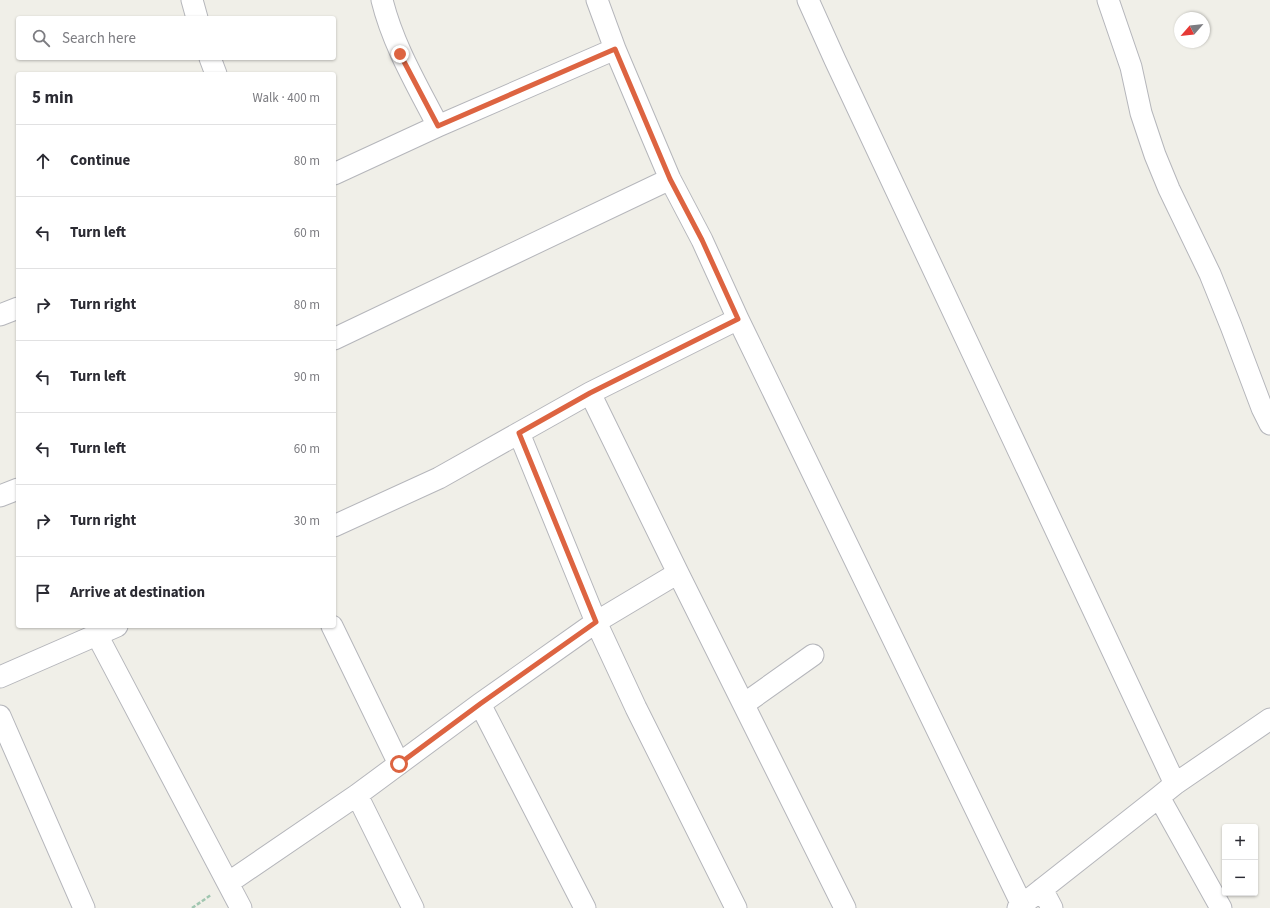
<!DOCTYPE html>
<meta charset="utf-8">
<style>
body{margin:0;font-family:"Source Sans 3",sans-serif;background:#f2f2f3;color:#2b2b33}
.controls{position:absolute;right:12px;bottom:12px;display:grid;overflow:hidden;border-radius:4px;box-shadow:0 1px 3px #0004}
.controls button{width:36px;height:36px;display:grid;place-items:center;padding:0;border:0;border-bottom:1px solid #e1e1e2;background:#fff;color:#2b2b33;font:20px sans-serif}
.compass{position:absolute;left:1174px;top:12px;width:36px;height:36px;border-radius:50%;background:#fff;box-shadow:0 1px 3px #0004;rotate:242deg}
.stop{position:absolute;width:12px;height:12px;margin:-9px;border:3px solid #dd6441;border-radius:50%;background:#fff}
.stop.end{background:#dd6441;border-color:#fff;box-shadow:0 1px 4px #0008}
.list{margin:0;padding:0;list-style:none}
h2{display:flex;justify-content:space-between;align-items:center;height:52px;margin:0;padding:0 16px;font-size:17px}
h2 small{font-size:13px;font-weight:400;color:#7c7c81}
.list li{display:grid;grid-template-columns:26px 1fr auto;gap:12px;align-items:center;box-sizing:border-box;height:72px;padding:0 16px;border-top:1px solid #e1e1e2}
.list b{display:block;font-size:15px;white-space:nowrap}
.list em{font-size:13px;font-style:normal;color:#7c7c81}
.icon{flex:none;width:22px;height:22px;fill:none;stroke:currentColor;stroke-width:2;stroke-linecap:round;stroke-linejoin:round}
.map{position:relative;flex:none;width:1270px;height:908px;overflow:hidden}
.search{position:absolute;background:#fff;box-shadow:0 1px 3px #0004;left:16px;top:16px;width:320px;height:44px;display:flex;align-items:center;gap:10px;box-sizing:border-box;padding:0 14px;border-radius:4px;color:#7c7c81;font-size:15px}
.panel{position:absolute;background:#fff;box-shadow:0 1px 3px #0004;left:16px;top:72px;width:320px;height:556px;border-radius:4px}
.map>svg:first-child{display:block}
</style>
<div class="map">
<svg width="1270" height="908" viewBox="0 0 1270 908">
<rect width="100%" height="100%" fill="#f0efe8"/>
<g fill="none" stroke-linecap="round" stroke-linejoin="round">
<defs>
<path id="minor" d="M 192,0 L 197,18
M 382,0 C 393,45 417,85 438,126
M 597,0 L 615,49 L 670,179 L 702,240 L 738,319 L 1022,905
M 808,0 L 835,60 L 1175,784
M 1108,0 L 1131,67 L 1141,113 L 1155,155 L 1169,189 L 1210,274 L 1231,326 L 1262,408 L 1270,424
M 210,58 L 216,74
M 334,174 L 438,126 L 615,49
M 0,315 L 18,308
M 334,339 L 670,179
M 590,393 L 678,573 L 845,908
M 519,433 L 596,622 L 636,708 L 736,908
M 0,496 L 18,489
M 334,526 L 439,478 L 590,393 L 738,319
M 332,626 L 399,764
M 97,635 L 241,908
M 0,677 L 117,626
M 480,704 L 585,908
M 744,704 L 813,655
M 0,716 L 84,908
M 357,795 L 413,908
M 1159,797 L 1221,908
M 228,883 L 357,795 L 480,704 L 596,622 L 678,573
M 1042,889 L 1052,908
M 1018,908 L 1159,797 L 1175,784 L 1270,719"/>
</defs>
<use href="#minor" stroke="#b5b6bb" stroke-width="23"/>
<path stroke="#a0c6b0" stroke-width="2.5" stroke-dasharray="4 2" stroke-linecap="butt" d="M 192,908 L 211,895"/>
<use href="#minor" stroke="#fff" stroke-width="21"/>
</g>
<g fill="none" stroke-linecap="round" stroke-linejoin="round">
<path stroke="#dd6441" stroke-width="5" d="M 399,764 L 480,704 L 596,622 L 519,433 L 590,393 L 738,319 L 702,240 L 670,179 L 615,49 L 438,126 L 400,54"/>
</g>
</svg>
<div class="controls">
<button>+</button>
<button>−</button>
</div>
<svg class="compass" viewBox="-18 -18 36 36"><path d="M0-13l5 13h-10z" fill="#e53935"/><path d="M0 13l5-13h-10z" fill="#7c7c81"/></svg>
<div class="stop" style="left:399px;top:764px"></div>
<div class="stop end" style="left:400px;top:54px"></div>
<div class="search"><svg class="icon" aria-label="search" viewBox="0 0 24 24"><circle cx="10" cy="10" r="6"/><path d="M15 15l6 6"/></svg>Search here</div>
<section class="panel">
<h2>5 min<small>Walk · 400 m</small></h2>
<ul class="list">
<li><svg class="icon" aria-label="ahead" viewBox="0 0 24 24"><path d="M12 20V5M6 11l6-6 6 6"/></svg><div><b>Continue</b></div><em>80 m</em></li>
<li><svg class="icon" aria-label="left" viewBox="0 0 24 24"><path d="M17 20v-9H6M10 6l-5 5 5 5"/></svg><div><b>Turn left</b></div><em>60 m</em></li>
<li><svg class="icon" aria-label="right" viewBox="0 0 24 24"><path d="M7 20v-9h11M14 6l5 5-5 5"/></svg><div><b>Turn right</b></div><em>80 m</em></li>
<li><svg class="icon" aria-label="left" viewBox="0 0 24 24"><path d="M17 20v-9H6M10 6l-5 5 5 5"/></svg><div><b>Turn left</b></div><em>90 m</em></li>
<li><svg class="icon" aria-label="left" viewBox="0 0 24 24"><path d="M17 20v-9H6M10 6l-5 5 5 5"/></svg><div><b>Turn left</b></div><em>60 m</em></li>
<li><svg class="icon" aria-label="right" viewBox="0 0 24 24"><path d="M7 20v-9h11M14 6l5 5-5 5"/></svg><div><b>Turn right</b></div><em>30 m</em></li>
<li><svg class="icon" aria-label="arrive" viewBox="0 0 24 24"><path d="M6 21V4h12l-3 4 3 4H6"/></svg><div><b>Arrive at destination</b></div></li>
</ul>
</section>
</div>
